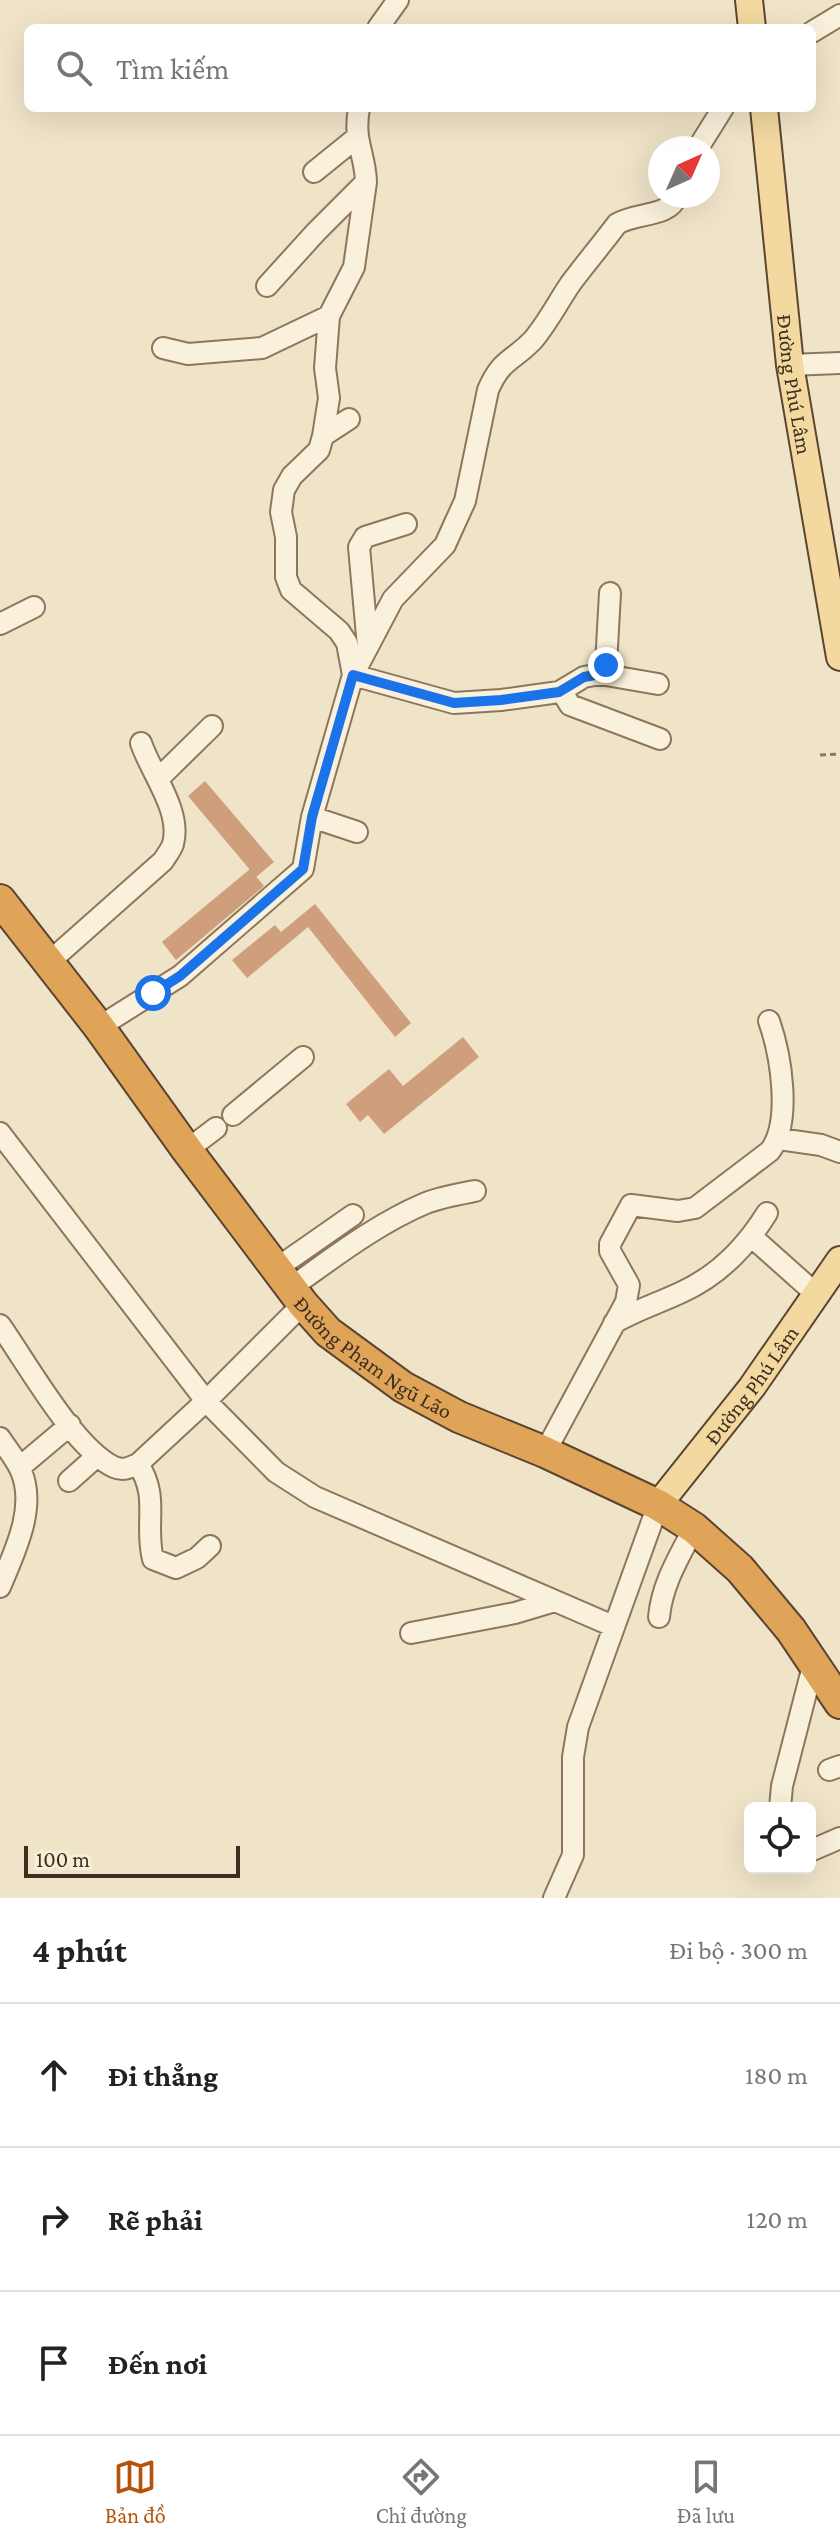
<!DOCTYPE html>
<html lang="vi">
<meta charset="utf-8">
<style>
body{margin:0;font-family:"Crimson Pro",serif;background:#f6f6f6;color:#222}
.controls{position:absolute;right:24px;bottom:24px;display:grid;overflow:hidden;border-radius:12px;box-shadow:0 8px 32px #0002}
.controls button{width:72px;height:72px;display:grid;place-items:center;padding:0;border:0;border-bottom:2px solid #e0e0e0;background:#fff;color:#222;font:40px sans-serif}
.compass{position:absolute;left:648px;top:136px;width:72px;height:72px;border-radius:50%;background:#fff;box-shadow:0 8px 32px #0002;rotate:45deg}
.scale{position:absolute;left:24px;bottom:20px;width:216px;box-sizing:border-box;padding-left:8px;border:4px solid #3d2e20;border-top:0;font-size:22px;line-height:28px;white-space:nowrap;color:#3d2e20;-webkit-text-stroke:6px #f7eed8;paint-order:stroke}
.stop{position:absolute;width:24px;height:24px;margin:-18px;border:6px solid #1a73e8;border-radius:50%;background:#fff}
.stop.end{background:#1a73e8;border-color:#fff;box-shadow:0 2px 8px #0008}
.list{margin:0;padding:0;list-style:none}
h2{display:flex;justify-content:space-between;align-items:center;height:104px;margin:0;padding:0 32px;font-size:34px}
h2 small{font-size:26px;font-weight:400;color:#767676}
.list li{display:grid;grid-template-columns:52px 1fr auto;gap:24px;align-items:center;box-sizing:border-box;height:144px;padding:0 32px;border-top:2px solid #e0e0e0}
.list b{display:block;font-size:30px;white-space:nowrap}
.list em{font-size:26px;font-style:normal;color:#767676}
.icon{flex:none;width:44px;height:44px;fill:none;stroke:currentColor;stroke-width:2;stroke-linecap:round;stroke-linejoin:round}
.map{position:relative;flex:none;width:840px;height:1898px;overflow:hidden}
.search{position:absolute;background:#fff;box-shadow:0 8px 32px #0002;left:24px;right:24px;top:24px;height:88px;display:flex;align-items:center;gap:20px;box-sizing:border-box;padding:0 28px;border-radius:12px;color:#767676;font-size:30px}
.sheet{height:536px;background:#fff}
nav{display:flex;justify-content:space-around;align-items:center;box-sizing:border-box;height:112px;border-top:2px solid #e0e0e0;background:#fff;font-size:22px;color:#767676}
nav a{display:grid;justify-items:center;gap:4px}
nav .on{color:#b45309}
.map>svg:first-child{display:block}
</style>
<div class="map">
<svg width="840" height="1898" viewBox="0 0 840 1898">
<rect width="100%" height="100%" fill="#f0e4c8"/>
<path fill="#cf9f7d" d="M 205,781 L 274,862 L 256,877 L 188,796 Z
M 250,869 L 264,886 L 176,960 L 162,942 Z
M 315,904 L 411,1023 L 395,1037 L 308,927 L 247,978 L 232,960 L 275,925 L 281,932 Z
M 463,1037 L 479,1057 L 384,1134 L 368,1115 L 360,1122 L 346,1104 L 389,1069 L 403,1086 Z"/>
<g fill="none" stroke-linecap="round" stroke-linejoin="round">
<defs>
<path id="minor" d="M 378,28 L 398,0
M 812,32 L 840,15
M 359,108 C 353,142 365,152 366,182 L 354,267 L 329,316 L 325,368 L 329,398 L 323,436 L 319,450 L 292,476 L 284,490 L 281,512 L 286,537 L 286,577 L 291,590 L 339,631 L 347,643 L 353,675 L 454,703 L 501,700 L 559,692 L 584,677 L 600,674 L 606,665 L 610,593
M 698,148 L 723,108
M 314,172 L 356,138
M 267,286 L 316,232 L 366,182
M 163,348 L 188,354 L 262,348 L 329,316
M 790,365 L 840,363
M 323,436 L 349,419
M 0,624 L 34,607
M 368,647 L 359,547 L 365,537 L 406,524
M 600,674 L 658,684
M 565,689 L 564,695 L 570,705 L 660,739
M 159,778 L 212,726
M 312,817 L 357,832
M 48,963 L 163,861 C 166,856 171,850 173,844 C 182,811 151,773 141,743
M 99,1027 L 180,976 L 303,869 L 312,817 L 353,675 L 393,599 L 445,545 L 454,525 L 465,501 L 488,390 C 502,358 512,362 533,340 C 548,322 558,302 571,283 C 586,263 602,244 617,224 C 636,212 669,218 677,196
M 233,1115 L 303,1057
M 0,1133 L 206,1401 L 276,1472 L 315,1497 L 613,1626
M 779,1139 L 821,1145 L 840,1152
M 187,1150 L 216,1128
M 752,1237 L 816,1294
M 277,1268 L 353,1215
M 292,1287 C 334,1257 378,1223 426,1203 C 441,1197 459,1194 475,1191
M 614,1323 C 636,1310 659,1303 682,1292 C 719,1275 746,1247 767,1213
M 0,1325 C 27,1363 73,1447 114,1467 C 123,1471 129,1468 138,1464 L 206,1401 L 303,1304
M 0,1438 C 7,1449 16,1459 21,1471 C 37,1508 14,1553 0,1587
M 545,1452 L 626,1302 L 629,1285 L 610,1251 L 610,1244 L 631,1205 L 678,1211 L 695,1208 L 770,1151 C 792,1122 781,1055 769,1021
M 138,1464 C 160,1497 144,1524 153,1559 L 176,1568 L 197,1558 L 210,1546
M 20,1467 L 70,1425
M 69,1481 L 97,1456
M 659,1617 C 662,1584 679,1557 694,1528
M 411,1633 L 515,1613 L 555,1601
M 829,1770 L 840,1766
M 780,1808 L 782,1786 L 814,1662
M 810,1851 L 840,1838
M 554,1898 L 573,1855 L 573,1757 L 578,1727 L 658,1505"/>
<g id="major">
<path d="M 749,0 L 752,28"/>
<path id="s1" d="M 764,108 L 790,365 L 840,657"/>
<path id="s2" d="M 658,1505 L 752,1387 L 840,1260"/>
</g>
<g id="highway">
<path id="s3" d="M 0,900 L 99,1027 L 187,1150 L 303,1304 L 328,1332 L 403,1387 L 459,1417 L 545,1452 L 658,1505 L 694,1528 L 740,1569 L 791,1630 L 840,1703"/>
</g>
</defs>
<use href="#minor" stroke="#8d765c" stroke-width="24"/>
<use href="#major" stroke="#5b4430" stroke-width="30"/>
<use href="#highway" stroke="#5b4430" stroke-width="34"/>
<path stroke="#8d765c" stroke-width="3" stroke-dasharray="6 4" stroke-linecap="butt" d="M 820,755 L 840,754"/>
<use href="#minor" stroke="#faf1dc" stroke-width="20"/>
<use href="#major" stroke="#f3d9a0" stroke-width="26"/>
<use href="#highway" stroke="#e0a458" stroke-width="30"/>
</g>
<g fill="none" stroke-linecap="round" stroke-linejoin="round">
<path stroke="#1a73e8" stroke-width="10" d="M 153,993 L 180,976 L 303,869 L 312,817 L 353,675 L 454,703 L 501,700 L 559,692 L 584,677 L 600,674 L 606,665"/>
</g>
<g text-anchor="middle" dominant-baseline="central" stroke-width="8" stroke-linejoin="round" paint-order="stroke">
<g font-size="22" fill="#3d2e20" stroke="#f7eed8">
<text stroke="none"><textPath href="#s1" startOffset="278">Đường Phú Lâm</textPath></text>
<text stroke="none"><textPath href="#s3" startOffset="594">Đường Phạm Ngũ Lão</textPath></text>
<text stroke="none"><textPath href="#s2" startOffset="152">Đường Phú Lâm</textPath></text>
</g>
</g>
</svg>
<div class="controls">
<button><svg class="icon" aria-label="locate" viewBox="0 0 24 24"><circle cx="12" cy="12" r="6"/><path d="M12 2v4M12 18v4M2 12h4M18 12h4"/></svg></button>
</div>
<svg class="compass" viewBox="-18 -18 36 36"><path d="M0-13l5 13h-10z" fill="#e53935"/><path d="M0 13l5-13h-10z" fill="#767676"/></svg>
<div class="scale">100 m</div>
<div class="stop" style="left:153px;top:993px"></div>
<div class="stop end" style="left:606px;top:665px"></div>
<div class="search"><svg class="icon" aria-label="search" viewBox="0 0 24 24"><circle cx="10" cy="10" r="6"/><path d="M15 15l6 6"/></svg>Tìm kiếm</div>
</div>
<section class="sheet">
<h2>4 phút<small>Đi bộ · 300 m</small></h2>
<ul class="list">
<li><svg class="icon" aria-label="ahead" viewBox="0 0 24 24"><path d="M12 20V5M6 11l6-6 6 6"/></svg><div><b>Đi thẳng</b></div><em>180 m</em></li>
<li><svg class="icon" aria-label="right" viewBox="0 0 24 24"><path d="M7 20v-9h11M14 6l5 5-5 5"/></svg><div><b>Rẽ phải</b></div><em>120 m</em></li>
<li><svg class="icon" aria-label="arrive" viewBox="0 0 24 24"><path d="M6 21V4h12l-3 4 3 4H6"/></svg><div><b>Đến nơi</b></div></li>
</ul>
</section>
<nav>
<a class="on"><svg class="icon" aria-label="map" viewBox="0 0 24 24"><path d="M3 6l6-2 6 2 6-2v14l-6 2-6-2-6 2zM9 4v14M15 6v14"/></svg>Bản đồ</a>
<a><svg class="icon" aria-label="directions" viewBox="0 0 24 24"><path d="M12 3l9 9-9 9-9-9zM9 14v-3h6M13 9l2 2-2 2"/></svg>Chỉ đường</a>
<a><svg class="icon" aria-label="saved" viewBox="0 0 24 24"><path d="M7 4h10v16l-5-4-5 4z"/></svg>Đã lưu</a>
</nav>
